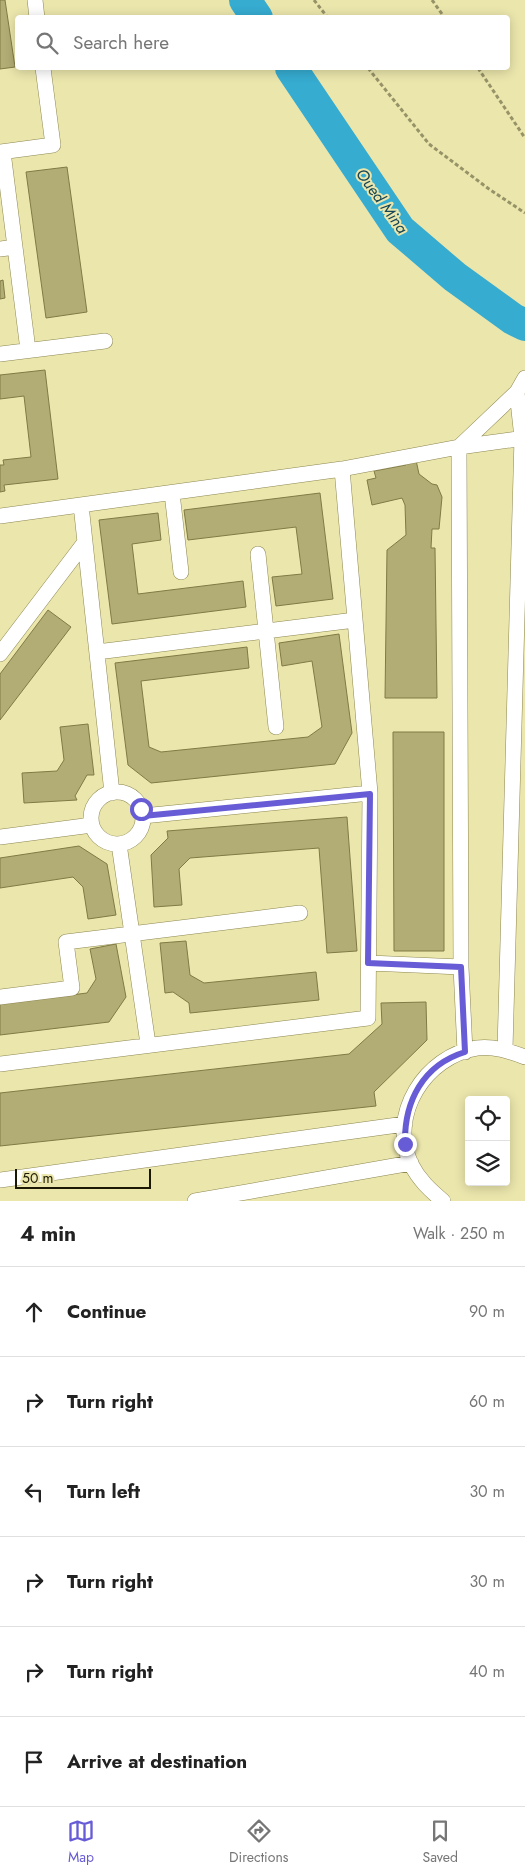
<!DOCTYPE html>
<meta charset="utf-8">
<style>
body{margin:0;font-family:Jost,sans-serif;background:#f2f2f2;color:#222}
.controls{position:absolute;right:15px;bottom:15px;display:grid;overflow:hidden;border-radius:5px;box-shadow:0 2px 12px #0003}
.controls button{width:45px;height:45px;display:grid;place-items:center;padding:0;border:0;border-bottom:1px solid #e0e0e0;background:#fff;color:#222;font:25px sans-serif}
.scale{position:absolute;left:15px;bottom:12px;width:136px;box-sizing:border-box;padding-left:5px;border:2px solid #1b1904;border-top:0;font-size:14px;line-height:18px;white-space:nowrap;color:#1b1904;-webkit-text-stroke:4px #ebe6ac;paint-order:stroke}
.stop{position:absolute;width:15px;height:15px;margin:-11px;border:4px solid #675cd5;border-radius:50%;background:#fff}
.stop.end{background:#675cd5;border-color:#fff;box-shadow:0 1px 5px #0008}
.list{margin:0;padding:0;list-style:none}
h2{display:flex;justify-content:space-between;align-items:center;height:65px;margin:0;padding:0 20px;font-size:21px}
h2 small{font-size:16px;font-weight:400;color:#767676}
.list li{display:grid;grid-template-columns:32px 1fr auto;gap:15px;align-items:center;box-sizing:border-box;height:90px;padding:0 20px;border-top:1px solid #e0e0e0}
.list b{display:block;font-size:19px;white-space:nowrap}
.list em{font-size:16px;font-style:normal;color:#767676}
.icon{flex:none;width:28px;height:28px;fill:none;stroke:currentColor;stroke-width:2;stroke-linecap:round;stroke-linejoin:round}
.map{position:relative;flex:none;width:525px;height:1201px;overflow:hidden}
.search{position:absolute;background:#fff;box-shadow:0 2px 12px #0003;left:15px;right:15px;top:15px;height:55px;display:flex;align-items:center;gap:12px;box-sizing:border-box;padding:0 18px;border-radius:5px;color:#767676;font-size:19px}
.sheet{height:605px;background:#fff}
nav{display:flex;justify-content:space-around;align-items:center;box-sizing:border-box;height:70px;border-top:1px solid #e0e0e0;background:#fff;font-size:14px;color:#767676}
nav a{display:grid;justify-items:center;gap:2px}
nav .on{color:#675cd5}
.map>svg:first-child{display:block}
</style>
<div class="map">
<svg width="525" height="1201" viewBox="0 0 525 1201">
<rect width="100%" height="100%" fill="#ebe6ac"/>
<g fill="none" stroke-linecap="round" stroke-linejoin="round">
<path stroke="#36acd0" stroke-width="32" d="M 245,0 L 257,18
M 291,68 L 400,230 L 455,277 L 513,319 L 525,325"/>
</g>
<path fill="#b2ac75" stroke="#807a45" d="M 0,0 L 5,0 L 15,67 L 0,69 Z
M 67,167 L 87,312 L 46,318 L 26,172 Z
M 3,280 L 5,298 L 0,299 L 0,281 Z
M 45,370 L 58,479 L 4,485 L 5,491 L 0,492 L 0,465 L 4,465 L 3,460 L 31,457 L 24,396 L 0,399 L 0,375 Z
M 416,460 L 419,474 L 432,484 L 437,485 L 442,497 L 439,529 L 432,529 L 431,548 L 435,548 L 437,698 L 385,698 L 387,550 L 406,535 L 405,505 L 402,498 L 372,505 L 367,480 L 376,478 L 374,471 L 406,465 L 404,461 Z
M 320,493 L 333,599 L 276,606 L 272,577 L 302,574 L 296,527 L 188,540 L 184,510 Z
M 158,513 L 161,540 L 132,544 L 138,594 L 243,581 L 246,607 L 112,624 L 99,520 Z
M 48,610 L 71,627 L 0,720 L 0,674 Z
M 339,634 L 352,733 L 335,764 L 151,783 L 128,765 L 115,663 L 247,647 L 249,668 L 141,681 L 149,747 L 161,752 L 308,737 L 322,727 L 312,661 L 282,666 L 279,643 Z
M 88,724 L 94,775 L 87,775 L 75,796 L 77,800 L 24,803 L 22,773 L 57,771 L 64,760 L 60,727 Z
M 393,732 L 444,732 L 444,951 L 394,951 Z
M 347,817 L 357,951 L 327,953 L 319,848 L 190,858 L 179,869 L 182,905 L 154,907 L 151,855 L 168,838 L 167,831 Z
M 79,846 L 107,864 L 116,915 L 88,919 L 83,887 L 73,877 L 0,888 L 0,858 Z
M 186,941 L 190,975 L 204,983 L 316,972 L 319,1000 L 190,1013 L 189,1003 L 173,992 L 165,993 L 160,943 Z
M 116,944 L 126,997 L 109,1022 L 0,1035 L 0,1004 L 87,993 L 96,979 L 90,949 Z
M 426,1002 L 427,1040 L 374,1092 L 376,1106 L 0,1146 L 0,1093 L 349,1054 L 382,1024 L 381,1003 Z"/>
<g fill="none" stroke-linecap="round" stroke-linejoin="round">
<defs>
<path id="minor" d="M 35,0 L 37,18
M 0,152 L 53,145 L 43,68
M 3,152 L 28,350
M 0,249 L 15,247
M 0,354 L 105,341
M 172,493 L 181,572
M 81,505 L 112,793
M 0,516 L 342,469 L 459,447 L 525,438
M 258,554 L 276,727
M 97,652 L 355,620
M 0,654 L 85,542
M91 818a26 26 0 1 1 52 0a26 26 0 1 1-52 0Z
M 143,816 L 370,793
M 0,837 L 92,825
M 119,844 L 148,1044
M 369,963 L 461,967
M 0,997 L 72,988 L 66,942 L 300,913
M 505,1049 L 522,438 L 517,392
M 465,1052 L 461,967 L 459,447 L 517,392 L 525,378
M 0,1064 L 368,1018 L 370,793 L 342,469
M 0,1180 L 405,1124
M 195,1201 L 411,1163
M 443,1201 C 430,1190 419,1180 411,1164 C 388,1115 425,1056 477,1048 C 494,1046 509,1051 525,1057"/>
</defs>
<use href="#minor" stroke="#8d8751" stroke-width="16"/>
<path stroke="#979368" stroke-width="3" stroke-dasharray="4 2.5" stroke-linecap="butt" d="M 314,0 L 328,18
M 432,0 L 445,18
M 368,68 L 429,144 L 489,189 L 525,213
M 478,68 L 525,138"/>
<use href="#minor" stroke="#fff" stroke-width="15"/>
</g>
<g fill="none" stroke-linecap="round" stroke-linejoin="round">
<path stroke="#675cd5" stroke-width="6" d="M 141,809 L 143,816 L 370,794 L 368,963 L 461,967 L 465,1052 C 423,1065 404,1101 405,1144"/>
</g>
<g text-anchor="middle" dominant-baseline="central" stroke-width="4" stroke-linejoin="round" paint-order="stroke">
<g font-size="16" font-style="italic" fill="#154656" stroke="#ebe6ac">
<text transform="translate(382 201) rotate(54)">Oued Mina</text>
</g>
</g>
</svg>
<div class="controls">
<button><svg class="icon" aria-label="locate" viewBox="0 0 24 24"><circle cx="12" cy="12" r="6"/><path d="M12 2v4M12 18v4M2 12h4M18 12h4"/></svg></button>
<button><svg class="icon" aria-label="layers" viewBox="0 0 24 24"><path d="M12 4l9 5-9 5-9-5zM3 14l9 5 9-5"/></svg></button>
</div>
<div class="scale">50 m</div>
<div class="stop" style="left:141px;top:809px"></div>
<div class="stop end" style="left:405px;top:1144px"></div>
<div class="search"><svg class="icon" aria-label="search" viewBox="0 0 24 24"><circle cx="10" cy="10" r="6"/><path d="M15 15l6 6"/></svg>Search here</div>
</div>
<section class="sheet">
<h2>4 min<small>Walk · 250 m</small></h2>
<ul class="list">
<li><svg class="icon" aria-label="ahead" viewBox="0 0 24 24"><path d="M12 20V5M6 11l6-6 6 6"/></svg><div><b>Continue</b></div><em>90 m</em></li>
<li><svg class="icon" aria-label="right" viewBox="0 0 24 24"><path d="M7 20v-9h11M14 6l5 5-5 5"/></svg><div><b>Turn right</b></div><em>60 m</em></li>
<li><svg class="icon" aria-label="left" viewBox="0 0 24 24"><path d="M17 20v-9H6M10 6l-5 5 5 5"/></svg><div><b>Turn left</b></div><em>30 m</em></li>
<li><svg class="icon" aria-label="right" viewBox="0 0 24 24"><path d="M7 20v-9h11M14 6l5 5-5 5"/></svg><div><b>Turn right</b></div><em>30 m</em></li>
<li><svg class="icon" aria-label="right" viewBox="0 0 24 24"><path d="M7 20v-9h11M14 6l5 5-5 5"/></svg><div><b>Turn right</b></div><em>40 m</em></li>
<li><svg class="icon" aria-label="arrive" viewBox="0 0 24 24"><path d="M6 21V4h12l-3 4 3 4H6"/></svg><div><b>Arrive at destination</b></div></li>
</ul>
</section>
<nav>
<a class="on"><svg class="icon" aria-label="map" viewBox="0 0 24 24"><path d="M3 6l6-2 6 2 6-2v14l-6 2-6-2-6 2zM9 4v14M15 6v14"/></svg>Map</a>
<a><svg class="icon" aria-label="directions" viewBox="0 0 24 24"><path d="M12 3l9 9-9 9-9-9zM9 14v-3h6M13 9l2 2-2 2"/></svg>Directions</a>
<a><svg class="icon" aria-label="saved" viewBox="0 0 24 24"><path d="M7 4h10v16l-5-4-5 4z"/></svg>Saved</a>
</nav>
